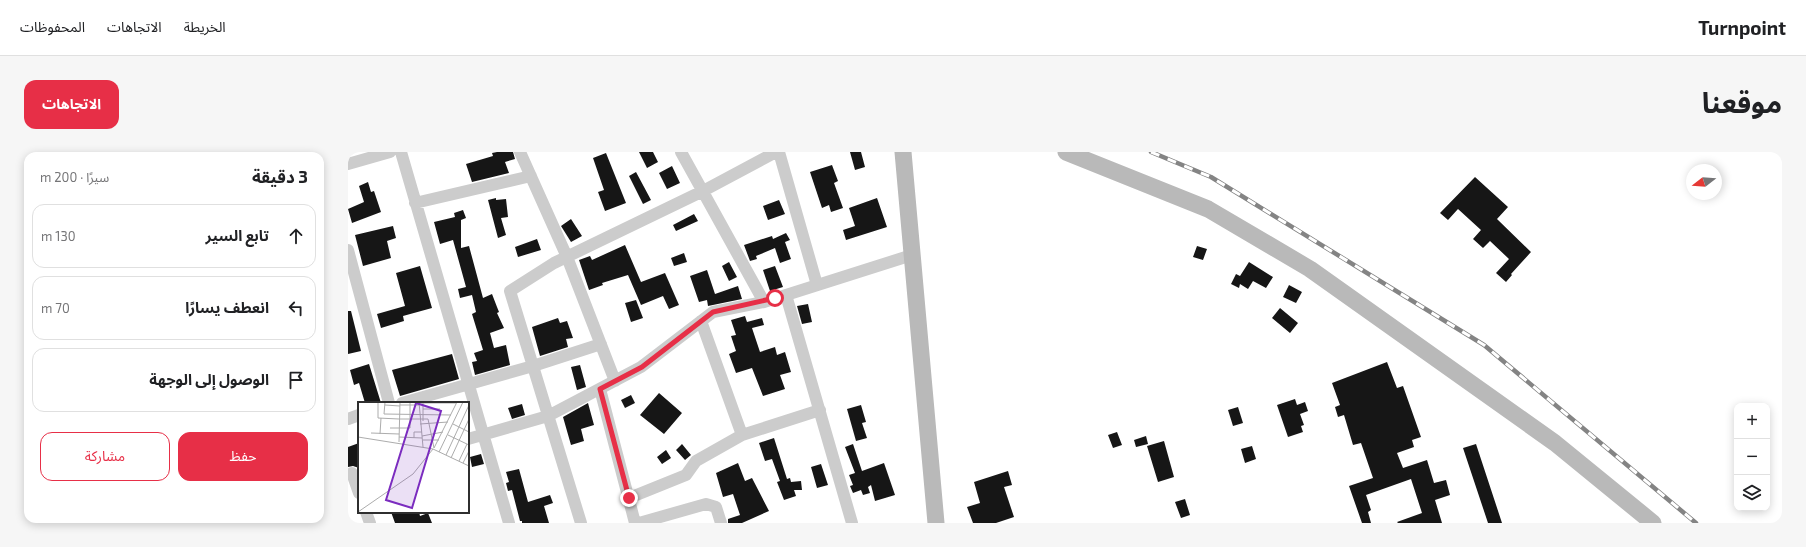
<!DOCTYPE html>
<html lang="ar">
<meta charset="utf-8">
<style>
body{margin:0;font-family:"Exo 2","Noto Sans Arabic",sans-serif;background:#f6f6f6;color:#202124;direction:rtl}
.controls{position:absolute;right:12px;bottom:12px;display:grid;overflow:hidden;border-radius:8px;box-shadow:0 2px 10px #0003}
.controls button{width:36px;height:36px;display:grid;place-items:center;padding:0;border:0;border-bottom:1px solid #e0e0e0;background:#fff;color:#202124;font:20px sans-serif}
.compass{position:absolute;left:1338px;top:12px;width:36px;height:36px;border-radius:50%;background:#fff;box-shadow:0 2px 10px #0003;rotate:253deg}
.stop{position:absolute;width:12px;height:12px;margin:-9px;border:3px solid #e72f47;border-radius:50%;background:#fff}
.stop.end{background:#e72f47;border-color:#fff;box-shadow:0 1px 4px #0008}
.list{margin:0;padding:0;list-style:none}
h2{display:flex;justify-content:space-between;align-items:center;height:52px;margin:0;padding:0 16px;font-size:17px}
h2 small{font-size:13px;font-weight:400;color:#757577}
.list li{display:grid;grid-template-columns:26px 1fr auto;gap:12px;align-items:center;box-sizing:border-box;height:64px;margin:0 8px 8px;padding:0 8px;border:1px solid #e0e0e0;border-radius:12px}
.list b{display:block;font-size:15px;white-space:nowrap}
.list em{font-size:13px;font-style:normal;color:#757577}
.actions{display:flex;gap:8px;padding:12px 16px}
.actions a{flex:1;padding:9px 0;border:1px solid #e72f47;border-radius:12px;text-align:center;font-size:14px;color:#e72f47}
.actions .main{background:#e72f47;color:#fff}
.icon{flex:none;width:22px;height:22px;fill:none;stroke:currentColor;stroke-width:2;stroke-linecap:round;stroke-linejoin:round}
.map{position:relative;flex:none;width:1434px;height:371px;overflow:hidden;direction:ltr;border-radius:12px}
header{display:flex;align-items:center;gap:24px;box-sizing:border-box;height:56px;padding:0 20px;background:#fff;border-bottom:1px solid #e0e0e0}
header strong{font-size:19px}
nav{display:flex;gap:22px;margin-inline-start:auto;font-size:14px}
.intro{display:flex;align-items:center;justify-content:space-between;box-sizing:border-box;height:96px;padding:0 24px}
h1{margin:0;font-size:28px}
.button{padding:10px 18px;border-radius:12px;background:#e72f47;color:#fff;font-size:14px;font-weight:700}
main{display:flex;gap:24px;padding:0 24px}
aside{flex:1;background:#fff;border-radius:12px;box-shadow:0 2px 10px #0003}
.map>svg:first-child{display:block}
</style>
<header>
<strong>Turnpoint</strong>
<nav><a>الخريطة</a><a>الاتجاهات</a><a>المحفوظات</a></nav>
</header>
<div class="intro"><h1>موقعنا</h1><a class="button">الاتجاهات</a></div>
<main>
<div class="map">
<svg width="1434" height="371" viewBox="0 0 1434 371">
<rect width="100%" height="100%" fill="#fff"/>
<path fill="#161616" d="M 149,0 L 165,0 L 167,7 L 157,10 L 161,21 L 124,30 L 118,12 L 145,4 L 144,1 Z
M 291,0 L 305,0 L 310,10 L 299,16 Z
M 502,0 L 513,0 L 517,15 L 507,18 Z
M 258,1 L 278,51 L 257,59 L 250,40 L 256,38 L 245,6 Z
M 484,13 L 490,29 L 486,31 L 495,56 L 483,60 L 481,53 L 474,56 L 462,20 Z
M 324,14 L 332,31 L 319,37 L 311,21 Z
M 288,20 L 303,48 L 295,52 L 281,24 Z
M 1127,25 L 1160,55 L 1149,67 L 1183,100 L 1163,122 L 1164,123 L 1158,130 L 1148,121 L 1161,107 L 1142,89 L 1135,96 L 1125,87 L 1133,78 L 1110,57 L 1100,68 L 1092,61 Z
M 20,30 L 23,40 L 26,39 L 33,60 L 4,71 L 0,57 L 16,50 L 11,34 Z
M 148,46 L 148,48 L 158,47 L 160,65 L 153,66 L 158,83 L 150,86 L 140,48 Z
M 529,46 L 539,75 L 498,88 L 495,78 L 507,74 L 501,56 Z
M 431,48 L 437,62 L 420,68 L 415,54 Z
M 115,58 L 118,66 L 113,68 L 113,96 L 121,94 L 135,146 L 144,142 L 149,155 L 151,160 L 149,161 L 156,176 L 142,181 L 146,196 L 158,193 L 162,213 L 127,223 L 124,210 L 129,209 L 126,201 L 135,198 L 124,162 L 128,160 L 124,143 L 112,146 L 110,137 L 118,135 L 105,88 L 92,92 L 86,70 L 107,65 L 106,61 Z
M 346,62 L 350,69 L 328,79 L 325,73 Z
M 223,67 L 234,84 L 223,90 L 213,74 Z
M 45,74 L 48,86 L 39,89 L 43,106 L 15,114 L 7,83 Z
M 438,81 L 442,88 L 437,90 L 443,107 L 432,111 L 427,96 L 408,104 L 409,107 L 402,109 L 396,93 L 424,84 L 425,87 Z
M 189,87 L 193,98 L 170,105 L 167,95 Z
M 277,93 L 293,130 L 317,121 L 331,153 L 321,157 L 315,144 L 293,153 L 280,123 L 254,131 L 255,133 L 241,138 L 231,108 L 242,104 L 244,108 Z
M 849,94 L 859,97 L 855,108 L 845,105 Z
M 336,101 L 339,110 L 326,114 L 323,106 Z
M 381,110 L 389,125 L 381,129 L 374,114 Z
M 901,110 L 925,125 L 918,136 L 905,129 L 900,137 L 892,132 L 891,136 L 883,132 L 888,122 L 892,124 Z
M 72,114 L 84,156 L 55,164 L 56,169 L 33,176 L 29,162 L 57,154 L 48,121 Z
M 427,114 L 435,135 L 422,139 L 415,118 Z
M 359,118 L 367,142 L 390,134 L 394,147 L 360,154 L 359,148 L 351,150 L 342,124 Z
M 941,133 L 954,140 L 948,151 L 935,145 Z
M 288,148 L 295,166 L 283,170 L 277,151 Z
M 460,152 L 464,170 L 454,172 L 449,154 Z
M 932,156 L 950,171 L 942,181 L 924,166 Z
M 0,159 L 3,159 L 13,199 L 0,202 Z
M 397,164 L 399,170 L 414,166 L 416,173 L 404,176 L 412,200 L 427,195 L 429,203 L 437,200 L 443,220 L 432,223 L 437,237 L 415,244 L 404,216 L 388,221 L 381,202 L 388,199 L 383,184 L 388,183 L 383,168 Z
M 210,166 L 212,171 L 219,169 L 225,186 L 218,187 L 220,195 L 192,204 L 184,175 Z
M 104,202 L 111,227 L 52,244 L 44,218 Z
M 1039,210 L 1049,236 L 1055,234 L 1073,285 L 1064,288 L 1066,295 L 1049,301 L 1055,316 L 1079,308 L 1086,331 L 1098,328 L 1102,343 L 1087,348 L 1094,371 L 1050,371 L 1049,370 L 1074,361 L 1063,327 L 1018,343 L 1023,358 L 1020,360 L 1023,371 L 1014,371 L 1001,334 L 1025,326 L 1013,291 L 1005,293 L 996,263 L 990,265 L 987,255 L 992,253 L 984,231 Z
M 21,212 L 33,251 L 17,251 L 11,231 L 6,233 L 2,218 Z
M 232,213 L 238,235 L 229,238 L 223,215 Z
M 311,241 L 334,261 L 316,282 L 292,263 Z
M 283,243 L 287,251 L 277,256 L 273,248 Z
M 947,247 L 949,253 L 957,250 L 960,259 L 952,262 L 956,273 L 953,274 L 955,280 L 940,285 L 929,253 Z
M 240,251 L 246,273 L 233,277 L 236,289 L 223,293 L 215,265 Z
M 174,252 L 177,263 L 164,267 L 160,256 Z
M 513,253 L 518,270 L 514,271 L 519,286 L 508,289 L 499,257 Z
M 890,255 L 895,271 L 885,274 L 880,258 Z
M 769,280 L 774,293 L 765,296 L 760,283 Z
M 798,284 L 800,292 L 788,295 L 786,288 Z
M 426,286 L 439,327 L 442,326 L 443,330 L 453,329 L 454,338 L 446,338 L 448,344 L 436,348 L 429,330 L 432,329 L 424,307 L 417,309 L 411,291 Z
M 816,289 L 826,325 L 810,330 L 799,294 Z
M 11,291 L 11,316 L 5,314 L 0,315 L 0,295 Z
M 334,292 L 343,303 L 337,308 L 328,298 Z
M 505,292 L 514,319 L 536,311 L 547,343 L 527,349 L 523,333 L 520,335 L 522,341 L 515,343 L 513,338 L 505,341 L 502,334 L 505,333 L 501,323 L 507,321 L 497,295 Z
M 1128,292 L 1154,371 L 1140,371 L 1115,296 Z
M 904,294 L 908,307 L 897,311 L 893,297 Z
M 318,298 L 323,306 L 314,312 L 309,305 Z
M 133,302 L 136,312 L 124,315 L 122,305 Z
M 390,311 L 397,329 L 404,326 L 421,359 L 394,371 L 380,371 L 380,367 L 392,363 L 385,342 L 375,345 L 368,321 Z
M 473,312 L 480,333 L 469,336 L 463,315 Z
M 171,317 L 180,350 L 202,343 L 205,351 L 196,354 L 201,371 L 174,371 L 174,369 L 172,369 L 164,338 L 160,339 L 158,331 L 161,330 L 158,320 Z
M 660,319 L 664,333 L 656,335 L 666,365 L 648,371 L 625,371 L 619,355 L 632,351 L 626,330 Z
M 837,347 L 842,363 L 833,366 L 827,350 Z
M 43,360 L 71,360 L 72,364 L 80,361 L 84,371 L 47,371 Z"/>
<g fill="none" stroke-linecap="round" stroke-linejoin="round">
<path stroke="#ccc" stroke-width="12" d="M 53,0 L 161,371
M 172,0 L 219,105 L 267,229
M 333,0 L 416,150
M 431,0 L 469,133
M 0,12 L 42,0
M 67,51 L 183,24
M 0,98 L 41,251
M 438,143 L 504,371
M 353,169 L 394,283 L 472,258
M 252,237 L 287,371
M 54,251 L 185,214 L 253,192
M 0,267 L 11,263
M 120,287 L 200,264 L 293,215 L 365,160 L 416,150 L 564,103
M 4,321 L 11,341
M 281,346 L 338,323 L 348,309 L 394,283
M 18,360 L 22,371
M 233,371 L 162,139 L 206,111 L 355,39 L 428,0
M 291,371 L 358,352 L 368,355 L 373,371"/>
<path stroke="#b9b9b9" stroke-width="17" d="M 555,0 L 588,371
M 718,0 L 860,57 L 962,117 L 1207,291 L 1305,371"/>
<defs>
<path id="rail" d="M 803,0 L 863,25 L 1136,193 L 1348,371"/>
</defs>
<use href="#rail" stroke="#848484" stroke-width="4.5"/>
<use href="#rail" stroke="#fff" stroke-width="3" stroke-dasharray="9" stroke-linecap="butt"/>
</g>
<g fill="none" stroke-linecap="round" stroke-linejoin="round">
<path stroke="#e72f47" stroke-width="5" d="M 281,346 L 252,237 L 294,215 L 365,160 L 427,146"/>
</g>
<g transform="translate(10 250)">
<rect width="111" height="111" fill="#fff"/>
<path fill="none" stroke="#acacac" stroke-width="1" d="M 20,0 L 20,16 L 41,17M 61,0 L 65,45M 61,1 L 98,1M 27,3 L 42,4M 42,3 L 61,3M 65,7 L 82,7M 26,12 L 93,13M 26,12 L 27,0M 41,17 L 70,17 L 76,46M 65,19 L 65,1M 62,22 L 90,20M 95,22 L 111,30M 32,26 L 52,26 L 52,0M 13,31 L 41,32M 22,32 L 23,16M 90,33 L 111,43M 64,34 L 85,30M 0,35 L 75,47 L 111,64M 41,35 L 64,36M 56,36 L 56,30 L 64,30M 65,38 L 81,38M 41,40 L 42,0M 76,46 L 99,0M 81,50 L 105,0M 88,53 L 111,3M 93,56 L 111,17M 101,59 L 109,42M 105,61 L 111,49M 0,110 L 55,72 L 75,47"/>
<path fill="#7b2cbf" fill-opacity="0.15" stroke="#7b2cbf" stroke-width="2" d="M 58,1 L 83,9 L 54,106 L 28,98 Z"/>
<rect width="111" height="111" fill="none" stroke="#2f2f2f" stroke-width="2"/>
</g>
</svg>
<div class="controls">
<button>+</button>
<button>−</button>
<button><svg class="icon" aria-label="layers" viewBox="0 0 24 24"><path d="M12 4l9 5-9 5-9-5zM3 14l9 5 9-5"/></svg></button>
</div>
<svg class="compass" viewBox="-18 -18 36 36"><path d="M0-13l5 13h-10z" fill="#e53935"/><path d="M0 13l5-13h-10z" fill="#757577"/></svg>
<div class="stop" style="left:427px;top:146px"></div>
<div class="stop end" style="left:281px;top:346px"></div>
</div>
<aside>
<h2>3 دقيقة<small>سيرًا · 200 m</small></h2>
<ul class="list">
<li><svg class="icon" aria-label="ahead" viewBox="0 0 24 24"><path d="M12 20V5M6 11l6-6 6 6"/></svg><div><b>تابع السير</b></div><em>130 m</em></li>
<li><svg class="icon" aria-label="left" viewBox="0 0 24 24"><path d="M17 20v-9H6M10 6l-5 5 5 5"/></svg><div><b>انعطف يسارًا</b></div><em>70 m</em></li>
<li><svg class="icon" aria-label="arrive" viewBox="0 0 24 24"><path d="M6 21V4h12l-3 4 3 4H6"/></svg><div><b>الوصول إلى الوجهة</b></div></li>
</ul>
<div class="actions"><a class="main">حفظ</a><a>مشاركة</a></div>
</aside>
</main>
